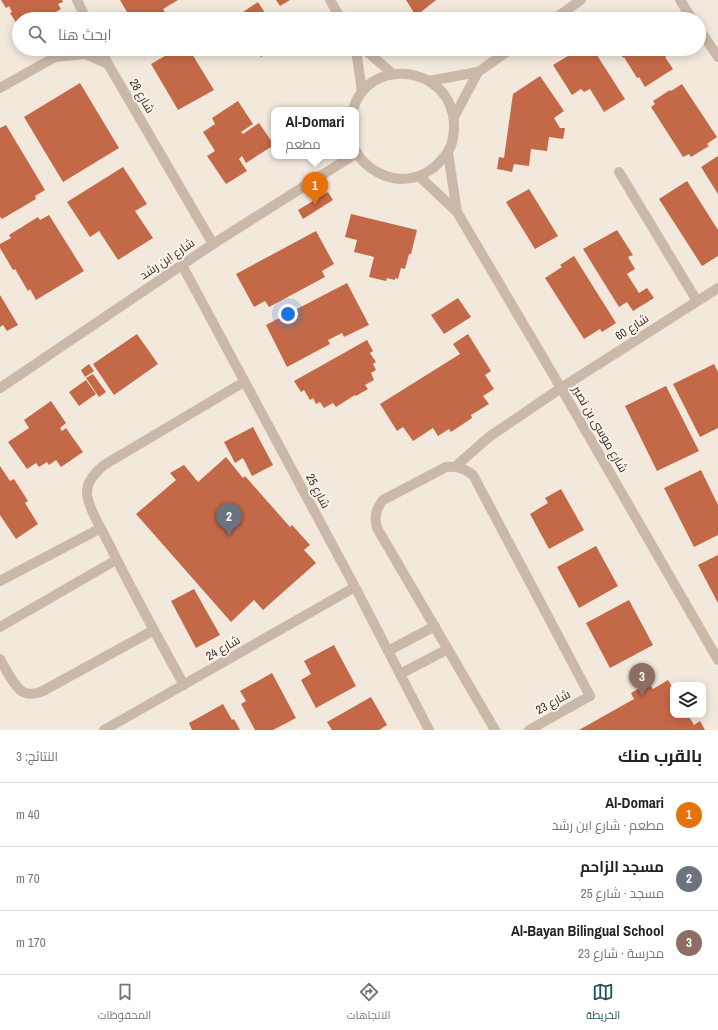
<!DOCTYPE html>
<html lang="ar">
<meta charset="utf-8">
<style>
body{margin:0;font-family:"Archivo Narrow",Cairo,sans-serif;background:#f6f6f6;color:#222;direction:rtl}
.controls{position:absolute;right:12px;bottom:12px;display:grid;overflow:hidden;border-radius:8px;box-shadow:0 2px 10px #0003}
.controls button{width:36px;height:36px;display:grid;place-items:center;padding:0;border:0;border-bottom:1px solid #e0e0e0;background:#fff;color:#222;font:20px sans-serif}
.you{position:absolute;left:288px;top:314px;width:14px;height:14px;margin:-10px;border:3px solid #fff;border-radius:50%;background:#1a73e8;box-shadow:0 0 0 6px #1a73e833}
.badge{display:grid;place-items:center;width:26px;height:26px;border-radius:50%;background:#1f5258;color:#fff;font-size:13px;font-weight:700}
.pin{position:absolute;translate:-50% -33px;filter:drop-shadow(0 1px 2px #0008)}
.pin::after{content:'';position:absolute;top:21px;width:14px;height:12px;background:inherit;clip-path:polygon(0 0,100% 0,50% 100%)}
.popup{position:absolute;left:271px;top:107px;width:88px;height:52px;box-sizing:border-box;display:grid;place-content:center;border-radius:8px;background:#fff;filter:drop-shadow(0 1px 3px #0005);font-size:13px;white-space:nowrap;color:#767676}
.popup b{font-size:15px;color:#222}
.popup::after{content:'';position:absolute;left:50%;top:100%;margin-left:-8px;border:8px solid transparent;border-top-color:#fff}
.list{margin:0;padding:0;list-style:none}
h2{display:flex;justify-content:space-between;align-items:center;height:52px;margin:0;padding:0 16px;font-size:17px}
h2 small{font-size:13px;font-weight:400;color:#767676}
.list li{display:grid;grid-template-columns:26px 1fr auto;gap:12px;align-items:center;box-sizing:border-box;height:64px;padding:0 16px;border-top:1px solid #e0e0e0}
.list b{display:block;font-size:15px;white-space:nowrap}
.list p{margin:0;font-size:13px;white-space:nowrap;color:#767676}
.list em{font-size:13px;font-style:normal;color:#767676}
.icon{flex:none;width:22px;height:22px;fill:none;stroke:currentColor;stroke-width:2;stroke-linecap:round;stroke-linejoin:round}
.map{position:relative;flex:none;width:718px;height:730px;overflow:hidden;direction:ltr}
.search{position:absolute;background:#fff;box-shadow:0 2px 10px #0003;left:12px;right:12px;top:12px;height:44px;display:flex;align-items:center;gap:10px;box-sizing:border-box;padding:0 14px;border-radius:22px;color:#767676;font-size:15px}
.sheet{height:244px;background:#fff}
nav{display:flex;justify-content:space-around;align-items:center;box-sizing:border-box;height:56px;border-top:1px solid #e0e0e0;background:#fff;font-size:11px;color:#767676}
nav a{display:grid;justify-items:center;gap:2px}
nav .on{color:#1f5258}
.map>svg:first-child{display:block}
</style>
<div class="map">
<svg width="718" height="730" viewBox="0 0 718 730">
<rect width="100%" height="100%" fill="#f2e8dc"/>
<path fill="#c46948" d="M 1,0 L 62,0 L 63,2 L 58,4 L 61,9 L 44,19 L 19,19 L 19,27 L 10,13 L 12,12 L 9,6 L 6,8 Z
M 120,0 L 178,0 L 163,9 L 168,17 L 165,19 L 131,19 Z
M 276,0 L 290,0 L 280,6 Z
M 406,0 L 436,0 L 416,16 Z
M 258,2 L 269,19 L 239,19 L 242,17 L 240,14 Z
M 636,12 L 640,19 L 625,19 Z
M 287,15 L 290,19 L 280,19 Z
M 177,49 L 189,49 L 214,90 L 178,110 L 151,64 Z
M 243,49 L 282,49 L 275,53 L 273,50 L 261,57 L 257,50 L 247,56 Z
M 302,49 L 314,49 L 305,54 Z
M 578,49 L 593,49 L 625,99 L 604,112 L 590,89 L 584,92 L 581,89 L 572,95 L 553,65 L 578,50 Z
M 618,49 L 662,49 L 667,56 L 665,57 L 673,69 L 645,87 L 639,77 L 637,78 L 624,57 L 623,58 Z
M 540,76 L 564,111 L 554,118 L 560,128 L 565,128 L 563,139 L 549,137 L 547,151 L 531,149 L 529,166 L 514,164 L 512,172 L 497,169 L 499,157 L 504,158 L 513,94 Z
M 80,83 L 119,148 L 63,182 L 24,117 Z
M 682,84 L 717,137 L 707,144 L 709,146 L 691,157 L 689,154 L 683,157 L 651,107 L 655,104 L 653,101 L 670,90 L 671,91 Z
M 238,101 L 253,124 L 241,132 L 243,134 L 259,123 L 274,145 L 246,163 L 242,156 L 239,159 L 247,171 L 226,184 L 207,156 L 215,151 L 203,132 L 215,124 L 212,118 Z
M 6,125 L 45,190 L 35,196 L 36,199 L 2,219 L 0,217 L 0,128 Z
M 718,156 L 718,194 L 701,167 Z
M 123,167 L 147,204 L 135,211 L 153,238 L 118,260 L 99,231 L 90,237 L 67,202 Z
M 687,181 L 718,230 L 718,256 L 702,266 L 659,199 Z
M 529,189 L 558,236 L 535,249 L 506,202 Z
M 328,192 L 333,200 L 303,219 L 298,210 Z
M 351,214 L 417,230 L 411,254 L 409,254 L 405,269 L 401,268 L 398,279 L 395,278 L 395,280 L 387,278 L 386,281 L 369,277 L 374,257 L 354,252 L 357,240 L 345,237 Z
M 49,215 L 84,271 L 36,300 L 30,289 L 28,291 L 15,269 L 13,270 L 0,248 L 0,244 L 11,238 L 9,235 L 38,217 L 40,220 Z
M 617,230 L 633,255 L 628,257 L 635,269 L 627,274 L 639,293 L 647,288 L 654,298 L 633,311 L 627,302 L 619,307 L 583,249 Z
M 316,231 L 334,264 L 322,271 L 325,277 L 269,307 L 265,301 L 254,307 L 236,274 Z
M 574,256 L 616,323 L 602,332 L 600,329 L 584,339 L 545,278 L 562,267 L 560,265 Z
M 347,283 L 369,325 L 344,337 L 342,333 L 328,340 L 330,344 L 287,367 L 266,325 Z
M 0,295 L 18,325 L 7,331 L 3,325 L 0,327 Z
M 458,298 L 471,317 L 444,334 L 431,315 Z
M 137,334 L 158,364 L 114,395 L 93,364 Z
M 468,334 L 491,371 L 485,375 L 494,389 L 483,396 L 489,404 L 471,415 L 472,418 L 451,432 L 449,429 L 438,436 L 433,428 L 413,441 L 403,427 L 397,431 L 380,404 L 460,354 L 453,344 Z
M 367,340 L 373,351 L 370,353 L 376,362 L 373,364 L 376,370 L 371,373 L 374,380 L 365,385 L 368,389 L 356,396 L 355,395 L 336,407 L 333,403 L 324,408 L 320,402 L 316,404 L 313,398 L 310,400 L 304,390 L 301,392 L 294,381 Z
M 89,364 L 94,371 L 85,377 L 81,370 Z
M 714,364 L 718,372 L 718,428 L 700,437 L 673,384 Z
M 93,374 L 106,392 L 99,397 L 86,378 Z
M 86,380 L 96,394 L 79,406 L 69,392 Z
M 666,386 L 699,451 L 657,471 L 625,406 Z
M 51,401 L 66,423 L 60,428 L 62,431 L 66,428 L 83,452 L 61,467 L 56,460 L 49,465 L 47,462 L 39,467 L 36,463 L 27,469 L 8,442 L 29,428 L 24,420 Z
M 253,427 L 273,465 L 252,476 L 243,458 L 235,463 L 224,442 Z
M 226,457 L 243,478 L 245,476 L 290,527 L 292,525 L 310,545 L 304,550 L 316,563 L 263,610 L 254,600 L 231,622 L 136,514 L 176,480 L 170,473 L 184,465 L 198,482 Z
M 0,466 L 10,481 L 14,479 L 28,501 L 25,503 L 38,524 L 16,539 L 0,515 Z
M 701,470 L 718,505 L 718,535 L 694,547 L 664,488 Z
M 561,489 L 584,530 L 549,549 L 530,514 L 548,503 L 545,498 Z
M 596,546 L 618,586 L 579,608 L 557,567 Z
M 718,555 L 718,603 L 698,565 Z
M 194,589 L 220,635 L 196,648 L 171,601 Z
M 629,600 L 653,645 L 610,668 L 586,623 Z
M 334,645 L 356,686 L 316,708 L 301,680 L 311,674 L 304,661 Z
M 272,673 L 296,718 L 273,730 L 255,730 L 241,704 L 246,701 L 240,691 Z
M 668,680 L 673,688 L 673,715 L 688,715 L 694,725 L 700,721 L 705,730 L 579,730 L 634,699 L 631,693 L 649,683 L 653,689 Z
M 371,697 L 387,725 L 379,730 L 332,730 L 327,722 Z
M 223,704 L 232,720 L 234,719 L 240,730 L 192,730 L 189,723 Z"/>
<g fill="none" stroke-linecap="round" stroke-linejoin="round">
<path stroke="#cab8a8" stroke-width="10" d="M 680,0 L 692,19
M 699,29 L 718,57
M 619,172 L 697,301
M 456,466 L 489,437 L 561,388
M 0,581 L 101,528
M 0,627 L 116,560
M 388,651 L 435,626
M 0,659 C 5,668 16,690 25,693 C 31,695 36,693 41,692 L 154,630
M 400,674 L 448,649
M 184,685 C 158,638 132,591 108,542 C 101,528 90,512 87,495 C 86,482 95,473 104,465 L 244,382
M 495,730 L 377,528 C 374,516 376,509 383,500 L 446,467 C 457,466 464,468 473,475 L 590,696"/>
<path stroke="#cab8a8" stroke-width="10" d="M 77,0 L 86,19
M 101,49 L 108,64
M 0,88 L 55,57 L 85,54 L 108,64 L 213,244
M 182,265 L 355,587 L 429,730
M 561,388 L 718,288
M 104,730 L 355,587
M 529,730 L 590,696"/>
<path stroke="#cab8a8" stroke-width="10" d="M 330,0 L 341,19
M 554,19 L 581,0
M 356,49 L 362,92
M 364,49 L 393,74
M 429,81 L 478,72 L 511,49
M 353,110 C 367,55 454,64 454,127 C 454,138 451,150 443,158 C 433,171 418,179 401,179 C 383,178 364,167 356,151
M 454,117 L 478,72
M 448,153 L 457,212
M 419,176 L 457,212 L 561,388 L 718,660
M 0,388 L 213,244 L 352,156"/>
</g>
<g text-anchor="middle" dominant-baseline="central" stroke-width="4" stroke-linejoin="round" paint-order="stroke">
<g font-size="12" fill="#372d28" stroke="#f9f2e9">
<text transform="translate(142 96) rotate(60)">شارع 28</text>
<text transform="translate(167 259) rotate(-34)">شارع ابن رشد</text>
<text transform="translate(632 327) rotate(-33)">شارع 60</text>
<text transform="translate(600 429) rotate(60)">شارع موسى بن نصير</text>
<text transform="translate(318 491) rotate(62)">شارع 25</text>
<text transform="translate(223 648) rotate(-30)">شارع 24</text>
<text transform="translate(553 702) rotate(-29)">شارع 23</text>
</g>
</g>
</svg>
<div class="controls">
<button><svg class="icon" aria-label="layers" viewBox="0 0 24 24"><path d="M12 4l9 5-9 5-9-5zM3 14l9 5 9-5"/></svg></button>
</div>
<div class="you"></div>
<div class="pin badge" style="left:315px;top:205px;background:#e8710a">1</div>
<div class="popup"><b>Al-Domari</b>مطعم</div>
<div class="pin badge" style="left:229px;top:536px;background:#6b7280">2</div>
<div class="pin badge" style="left:642px;top:696px;background:#8d6e63">3</div>
<div class="search"><svg class="icon" aria-label="search" viewBox="0 0 24 24"><circle cx="10" cy="10" r="6"/><path d="M15 15l6 6"/></svg>ابحث هنا</div>
</div>
<section class="sheet">
<h2>بالقرب منك<small>النتائج: 3</small></h2>
<ul class="list">
<li><span class="badge" style="background:#e8710a">1</span><div><b>Al-Domari</b><p>مطعم · شارع ابن رشد</p></div><em>40 m</em></li>
<li><span class="badge" style="background:#6b7280">2</span><div><b>مسجد الزاحم</b><p>مسجد · شارع 25</p></div><em>70 m</em></li>
<li><span class="badge" style="background:#8d6e63">3</span><div><b>Al-Bayan Bilingual School</b><p>مدرسة · شارع 23</p></div><em>170 m</em></li>
</ul>
</section>
<nav>
<a class="on"><svg class="icon" aria-label="map" viewBox="0 0 24 24"><path d="M3 6l6-2 6 2 6-2v14l-6 2-6-2-6 2zM9 4v14M15 6v14"/></svg>الخريطة</a>
<a><svg class="icon" aria-label="directions" viewBox="0 0 24 24"><path d="M12 3l9 9-9 9-9-9zM9 14v-3h6M13 9l2 2-2 2"/></svg>الاتجاهات</a>
<a><svg class="icon" aria-label="saved" viewBox="0 0 24 24"><path d="M7 4h10v16l-5-4-5 4z"/></svg>المحفوظات</a>
</nav>
